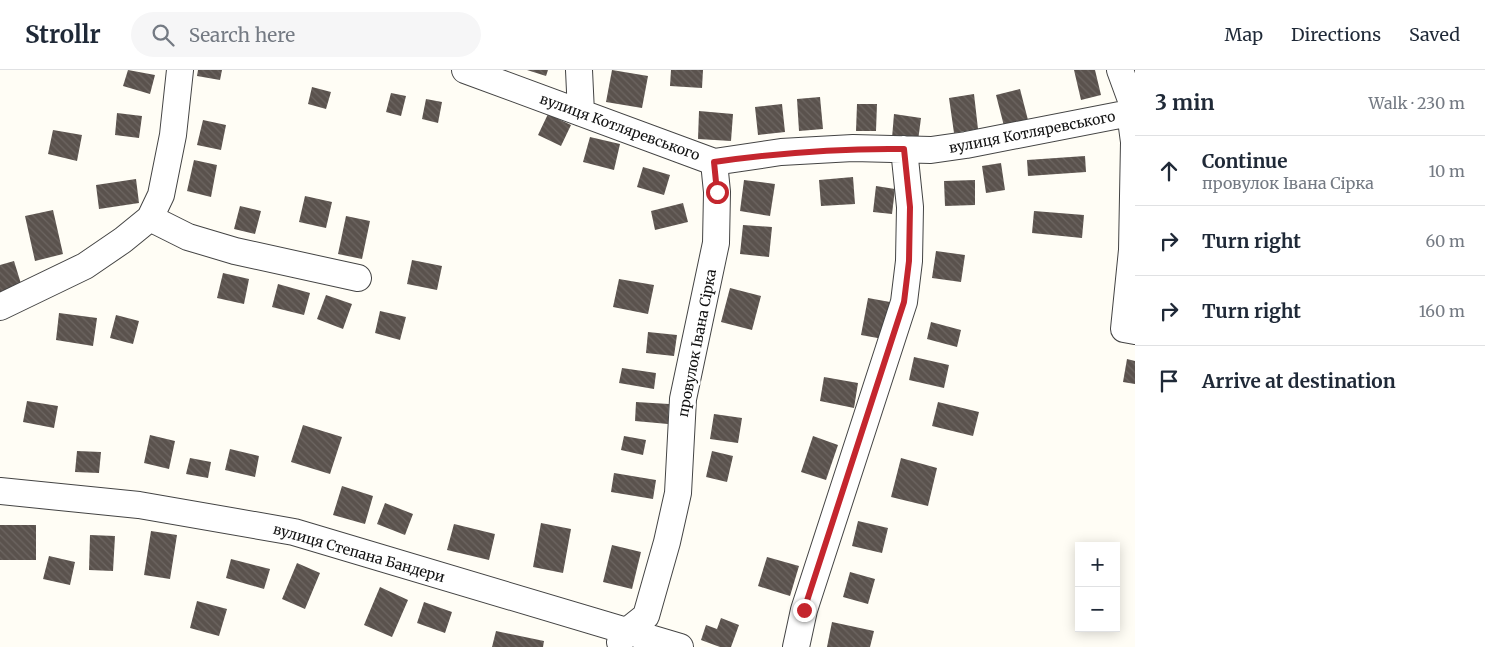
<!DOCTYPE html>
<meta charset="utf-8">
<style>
body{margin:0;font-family:Merriweather,serif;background:#f6f6f7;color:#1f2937}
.controls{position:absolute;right:15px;bottom:15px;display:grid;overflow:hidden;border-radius:0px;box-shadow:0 2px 12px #0003}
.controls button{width:45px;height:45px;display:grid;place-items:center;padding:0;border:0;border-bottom:1px solid #e0e1e3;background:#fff;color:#1f2937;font:25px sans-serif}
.stop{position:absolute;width:15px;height:15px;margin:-11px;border:4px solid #c4262e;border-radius:50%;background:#fff}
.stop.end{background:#c4262e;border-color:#fff;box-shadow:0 1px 5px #0008}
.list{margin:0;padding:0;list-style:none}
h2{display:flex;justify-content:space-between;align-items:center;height:65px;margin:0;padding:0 20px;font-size:21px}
h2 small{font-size:16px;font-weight:400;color:#747a83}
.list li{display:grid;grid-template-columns:32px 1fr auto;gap:15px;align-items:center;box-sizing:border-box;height:70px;padding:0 20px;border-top:1px solid #e0e1e3}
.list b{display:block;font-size:19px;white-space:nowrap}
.list p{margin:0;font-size:16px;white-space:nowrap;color:#747a83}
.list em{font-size:16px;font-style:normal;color:#747a83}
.icon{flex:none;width:28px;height:28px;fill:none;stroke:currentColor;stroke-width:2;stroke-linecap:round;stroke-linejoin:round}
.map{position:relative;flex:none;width:1135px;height:577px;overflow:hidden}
header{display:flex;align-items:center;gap:30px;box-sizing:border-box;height:70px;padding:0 25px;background:#fff;border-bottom:1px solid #e0e1e3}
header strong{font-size:24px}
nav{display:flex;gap:28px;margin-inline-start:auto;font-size:18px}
.search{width:350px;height:45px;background:#f6f6f7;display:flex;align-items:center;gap:12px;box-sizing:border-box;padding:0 18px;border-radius:28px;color:#747a83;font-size:19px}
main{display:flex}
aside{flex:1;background:#fff}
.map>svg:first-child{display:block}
</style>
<header>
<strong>Strollr</strong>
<div class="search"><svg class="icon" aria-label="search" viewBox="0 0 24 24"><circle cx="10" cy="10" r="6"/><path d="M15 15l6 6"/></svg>Search here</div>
<nav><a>Map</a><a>Directions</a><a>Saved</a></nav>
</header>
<main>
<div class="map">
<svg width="1135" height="577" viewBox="0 0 1135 577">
<defs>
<pattern id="building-back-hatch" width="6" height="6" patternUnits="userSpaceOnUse" patternTransform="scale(1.25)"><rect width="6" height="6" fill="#5a524d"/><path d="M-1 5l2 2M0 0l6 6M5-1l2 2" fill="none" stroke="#6d6662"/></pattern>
</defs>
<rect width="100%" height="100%" fill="#fffdf5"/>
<path fill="url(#building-back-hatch)" d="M 128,0 L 155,5 L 150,24 L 123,16 Z
M 198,0 L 222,0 L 220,10 L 197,6 Z
M 527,0 L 548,0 L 546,6 Z
M 612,0 L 648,6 L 642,38 L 606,32 Z
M 671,0 L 703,0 L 702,18 L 670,16 Z
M 1074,0 L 1095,0 L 1101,25 L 1081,30 Z
M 312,17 L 331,22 L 326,39 L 308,34 Z
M 1020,19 L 1028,50 L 1004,56 L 996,25 Z
M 391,23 L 406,26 L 401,46 L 386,42 Z
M 974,24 L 978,59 L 954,63 L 949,28 Z
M 820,27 L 823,59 L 799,61 L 797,29 Z
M 426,29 L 442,32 L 438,53 L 422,49 Z
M 782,34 L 785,62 L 758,65 L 755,37 Z
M 857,34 L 877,34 L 876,61 L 856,61 Z
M 699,41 L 733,44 L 731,71 L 698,69 Z
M 117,43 L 142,46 L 139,68 L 115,65 Z
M 548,44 L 571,55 L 561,76 L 538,65 Z
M 894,44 L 921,48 L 918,71 L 892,68 Z
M 203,50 L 226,55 L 221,80 L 197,75 Z
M 53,60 L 82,65 L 77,91 L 48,84 Z
M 590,67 L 620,74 L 614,100 L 583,92 Z
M 1085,86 L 1086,102 L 1028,106 L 1027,90 Z
M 194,90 L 217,95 L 211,127 L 187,121 Z
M 1001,93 L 1005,120 L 986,123 L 982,96 Z
M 643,97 L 670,105 L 664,125 L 637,117 Z
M 853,107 L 855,134 L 821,136 L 819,110 Z
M 136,109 L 139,133 L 99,139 L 96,115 Z
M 744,110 L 775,114 L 770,146 L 740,141 Z
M 975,110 L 975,135 L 945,136 L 944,111 Z
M 876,116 L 895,119 L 892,144 L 873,142 Z
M 305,126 L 332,132 L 326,158 L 299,152 Z
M 683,133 L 688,152 L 655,160 L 651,141 Z
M 240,136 L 261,141 L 255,164 L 234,159 Z
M 53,140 L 63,184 L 35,191 L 25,146 Z
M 1034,141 L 1084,145 L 1082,168 L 1032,163 Z
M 346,146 L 370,151 L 362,189 L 338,184 Z
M 743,155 L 772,157 L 769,187 L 740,184 Z
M 936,181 L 965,185 L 961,212 L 932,208 Z
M 412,190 L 442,196 L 437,220 L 407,214 Z
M 14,191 L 22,217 L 0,223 L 0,195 Z
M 223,203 L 249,209 L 244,234 L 217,228 Z
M 619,209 L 654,215 L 648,244 L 613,237 Z
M 278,214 L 310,223 L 304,245 L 272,237 Z
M 730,218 L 761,226 L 752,260 L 721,252 Z
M 326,225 L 352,234 L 343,259 L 317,249 Z
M 868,228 L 890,232 L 883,269 L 861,265 Z
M 380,241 L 406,247 L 400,270 L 375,263 Z
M 59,243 L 97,248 L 93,276 L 56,270 Z
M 116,245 L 139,251 L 133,274 L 110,268 Z
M 931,252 L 961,260 L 957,277 L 927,269 Z
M 648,262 L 677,265 L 674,286 L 646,283 Z
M 914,287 L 949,295 L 944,318 L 909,310 Z
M 1127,289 L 1135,291 L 1135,314 L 1123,312 Z
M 622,298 L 656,303 L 654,319 L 619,313 Z
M 824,307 L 858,313 L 854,338 L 820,331 Z
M 27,331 L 58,336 L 54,358 L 23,352 Z
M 636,332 L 669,334 L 668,354 L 635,351 Z
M 938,332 L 979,342 L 973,366 L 932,356 Z
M 714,344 L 742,348 L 738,373 L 710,369 Z
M 303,355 L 342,367 L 330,404 L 291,392 Z
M 150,365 L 175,371 L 169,399 L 144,393 Z
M 624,366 L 646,370 L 643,385 L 621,380 Z
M 813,366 L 838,375 L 826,410 L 801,402 Z
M 230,379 L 259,386 L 255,407 L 225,400 Z
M 77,381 L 101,382 L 99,403 L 75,402 Z
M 712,381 L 733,386 L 727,412 L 706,407 Z
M 190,388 L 211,392 L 208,408 L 186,404 Z
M 901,388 L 937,398 L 928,436 L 891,427 Z
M 614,403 L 656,410 L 653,429 L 611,422 Z
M 342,416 L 373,426 L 365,454 L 333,445 Z
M 385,433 L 413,444 L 405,465 L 377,454 Z
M 858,451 L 888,458 L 882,483 L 852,476 Z
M 541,453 L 571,459 L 563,503 L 533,497 Z
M 454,454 L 495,464 L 489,490 L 447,480 Z
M 0,455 L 36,455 L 36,490 L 0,490 Z
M 151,461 L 177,465 L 170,509 L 144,505 Z
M 90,465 L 115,466 L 113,501 L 89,500 Z
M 612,475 L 641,482 L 632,519 L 603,512 Z
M 49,486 L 75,492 L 70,515 L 43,509 Z
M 767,487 L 799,496 L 790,526 L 758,516 Z
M 231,489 L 270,499 L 264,519 L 226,508 Z
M 297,493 L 320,503 L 305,539 L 282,529 Z
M 850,502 L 875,509 L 868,534 L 843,527 Z
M 380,517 L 408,530 L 392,567 L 364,555 Z
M 197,531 L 227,539 L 219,566 L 190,558 Z
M 424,532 L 452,542 L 445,563 L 417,553 Z
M 721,548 L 739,555 L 731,577 L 720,577 L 701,570 L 706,555 L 717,559 Z
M 832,552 L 874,561 L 870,577 L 827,577 Z
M 496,561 L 544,571 L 543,577 L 492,577 Z"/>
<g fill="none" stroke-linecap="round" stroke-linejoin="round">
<defs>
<path id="minor" d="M 465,0 L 714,92 L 781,82 L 853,78 L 931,80 L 966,75 L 1135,42
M 579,0 L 581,43
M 1120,0 L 1135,41
M 1135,43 L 1132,57 L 1134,72 L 1132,180 L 1124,259 L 1135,261
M 150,148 L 188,167 L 235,181 L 358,208
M 0,237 L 85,196 L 123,170 L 150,148 L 161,125 L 173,65 L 180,0
M 0,421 L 139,435 L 294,462 L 680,577
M 620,572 L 626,562 L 646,546 L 667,472 L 678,423 L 683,329 L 716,173 L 717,122 L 714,92
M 796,577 L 804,540 L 904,232 L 909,191 L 910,137 L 904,79"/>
</defs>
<use href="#minor" stroke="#444" stroke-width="28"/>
<use href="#minor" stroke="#fff" stroke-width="26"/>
</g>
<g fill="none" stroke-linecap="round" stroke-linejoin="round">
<path stroke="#c4262e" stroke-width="6" d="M 717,122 L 714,92 C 778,83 840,78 904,79 L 910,137 L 909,191 L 904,232 L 804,540"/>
</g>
<g text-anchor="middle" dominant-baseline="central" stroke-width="5" stroke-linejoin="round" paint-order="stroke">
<g font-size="14" fill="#111" stroke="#fff">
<text transform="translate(620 57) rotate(20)">вулиця Котляревського</text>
<text transform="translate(1032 62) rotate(-11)">вулиця Котляревського</text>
<text transform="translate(697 273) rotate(-79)">провулок Івана Сірка</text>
<text transform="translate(359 483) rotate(16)">вулиця Степана Бандери</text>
</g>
</g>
</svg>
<div class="controls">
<button>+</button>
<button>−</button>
</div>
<div class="stop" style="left:717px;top:122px"></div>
<div class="stop end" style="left:804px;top:540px"></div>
</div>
<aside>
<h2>3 min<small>Walk · 230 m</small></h2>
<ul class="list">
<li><svg class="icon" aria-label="ahead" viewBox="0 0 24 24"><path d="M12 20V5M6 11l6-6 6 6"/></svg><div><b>Continue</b><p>провулок Івана Сірка</p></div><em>10 m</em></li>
<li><svg class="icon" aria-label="right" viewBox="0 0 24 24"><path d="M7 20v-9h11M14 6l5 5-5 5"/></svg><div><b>Turn right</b></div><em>60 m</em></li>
<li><svg class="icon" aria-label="right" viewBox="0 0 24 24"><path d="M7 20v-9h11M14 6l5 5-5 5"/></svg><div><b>Turn right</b></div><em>160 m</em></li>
<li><svg class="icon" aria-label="arrive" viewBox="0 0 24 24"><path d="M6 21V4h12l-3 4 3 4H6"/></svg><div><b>Arrive at destination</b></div></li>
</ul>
</aside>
</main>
